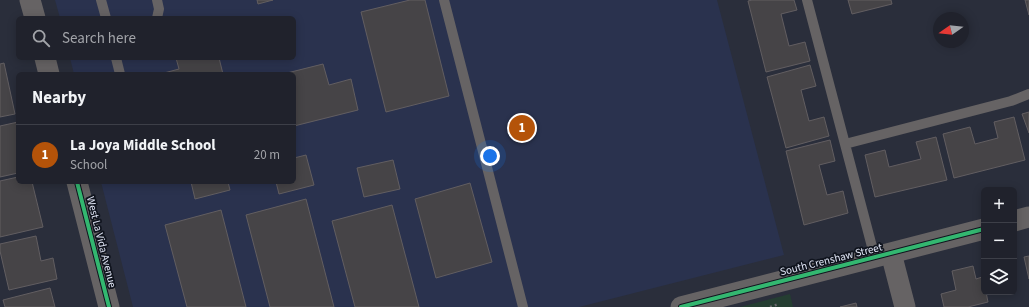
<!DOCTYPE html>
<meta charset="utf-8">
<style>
:root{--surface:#20222c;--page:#2d2f38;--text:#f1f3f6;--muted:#a2a4a9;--line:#3d3f48;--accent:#b45309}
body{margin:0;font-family:"Source Sans 3",sans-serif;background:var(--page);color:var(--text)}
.controls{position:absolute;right:12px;bottom:12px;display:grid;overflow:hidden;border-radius:6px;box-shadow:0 2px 10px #0003}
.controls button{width:36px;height:36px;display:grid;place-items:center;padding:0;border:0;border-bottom:1px solid var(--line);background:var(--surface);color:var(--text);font:20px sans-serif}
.compass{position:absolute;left:933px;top:12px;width:36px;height:36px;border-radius:50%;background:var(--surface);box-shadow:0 2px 10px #0003;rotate:256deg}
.you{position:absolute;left:490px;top:156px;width:14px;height:14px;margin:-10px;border:3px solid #fff;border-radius:50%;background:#1a73e8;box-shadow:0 0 0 6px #1a73e833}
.badge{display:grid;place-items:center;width:26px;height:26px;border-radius:50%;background:var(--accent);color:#fff;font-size:13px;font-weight:700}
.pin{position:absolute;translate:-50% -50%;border:2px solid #fff;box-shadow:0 1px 4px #0006}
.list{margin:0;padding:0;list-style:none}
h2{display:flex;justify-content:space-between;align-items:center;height:52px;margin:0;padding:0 16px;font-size:17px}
h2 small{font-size:13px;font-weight:400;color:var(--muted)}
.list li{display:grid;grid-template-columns:26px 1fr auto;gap:12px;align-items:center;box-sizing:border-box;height:60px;padding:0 16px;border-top:1px solid var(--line)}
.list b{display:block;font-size:15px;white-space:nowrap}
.list p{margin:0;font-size:13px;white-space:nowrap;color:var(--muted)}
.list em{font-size:13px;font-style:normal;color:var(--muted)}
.icon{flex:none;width:22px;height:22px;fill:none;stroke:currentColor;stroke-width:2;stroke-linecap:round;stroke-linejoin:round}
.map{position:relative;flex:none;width:1029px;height:307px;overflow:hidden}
.search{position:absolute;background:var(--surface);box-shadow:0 2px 10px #0003;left:16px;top:16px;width:280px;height:44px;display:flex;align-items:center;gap:10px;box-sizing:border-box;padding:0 14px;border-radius:6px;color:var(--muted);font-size:15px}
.panel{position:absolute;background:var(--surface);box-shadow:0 2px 10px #0003;left:16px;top:72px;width:280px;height:112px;border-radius:6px}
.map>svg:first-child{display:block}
.built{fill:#2a324e}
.green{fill:#253e32}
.building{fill:#464447;stroke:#625e61}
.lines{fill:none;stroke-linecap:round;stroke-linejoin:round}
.path{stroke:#67666b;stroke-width:2.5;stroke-dasharray:2 3;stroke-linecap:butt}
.service{stroke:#666364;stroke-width:10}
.minor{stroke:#666364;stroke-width:21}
.cycleway-casing{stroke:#10141e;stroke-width:6}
.cycleway{stroke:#33b770;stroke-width:4}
.labels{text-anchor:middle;stroke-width:3.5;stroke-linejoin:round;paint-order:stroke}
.street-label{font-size:11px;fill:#e0e5f5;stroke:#10141e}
</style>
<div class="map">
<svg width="1029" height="307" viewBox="0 0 1029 307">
<rect width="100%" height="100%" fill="#2a2e3b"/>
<!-- built -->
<path class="built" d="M55,0H717L784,255L579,307H133L101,182H294V74H74L70,58H294V18H60Z"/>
<!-- green -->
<path class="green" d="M790,294L793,307H740Z"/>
<!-- building -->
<path class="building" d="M257,0H273L258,4Z
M410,0H425L449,96L386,112L361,12Z
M752,0H794L797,10L781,14L789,46L805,42L810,61L766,72L748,1Z
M848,0H891L892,4L852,14Z
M1025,0H1029V15Z
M176,58H219L223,74H164V73L179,69Z
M4,63L15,114L0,117V64Z
M323,64L329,85L351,79L358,110L294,126V74H283Z
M810,65L816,86L801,90L809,121L824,117L829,136L786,148L767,77Z
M1029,112V133L1022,114Z
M1014,117L1025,160L954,178L943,134L970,127L975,144L998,138L994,122Z
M18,122V173L0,177V126Z
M936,137L947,180L875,197L865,155L885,150L889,167L921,159L916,142Z
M830,140L835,161L819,165L827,195L843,191L848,213L804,225L786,151Z
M306,155L314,185L279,194L276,182H294V158Z
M393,160L400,189L364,197L357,168Z
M18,177V182H32L43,227L0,237V181Z
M191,182H228L230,190L195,199Z
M470,183L492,262L436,278L415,199Z
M306,199L334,307H270L246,215Z
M392,205L419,307H355L332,221Z
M221,210L246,307H187L165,225Z
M36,236L41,261L53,258L57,279L9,290L0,251V244Z
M1029,256V279L1024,257Z
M973,266L976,279L982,277L984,285V292H986L988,302L968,307H944L941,294L956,290L952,271Z
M50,288L55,307H5L3,300Z
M856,303L857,307H840Z"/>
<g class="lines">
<!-- path -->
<path class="path" d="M770,307L779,304"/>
<!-- service -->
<path class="service" d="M101,0L106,18
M157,0L159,9L157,18
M444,0L523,307
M807,0L875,258
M116,58L120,74
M845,144L1011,101L1029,94"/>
<!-- minor -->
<path class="minor" d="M30,0L35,18
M45,58L49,74
M77,182L109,307
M1014,221L1029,217
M891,253L905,307
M681,307L984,229"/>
<defs>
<path id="cycleway" d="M77,182L109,307
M681,307L984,229"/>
</defs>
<!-- cycleway casing -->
<use href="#cycleway" class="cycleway-casing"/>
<!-- cycleway -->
<use href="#cycleway" class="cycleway"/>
</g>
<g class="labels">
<!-- street labels -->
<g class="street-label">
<text transform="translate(102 242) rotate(76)" y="4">West La Vida Avenue</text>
<text transform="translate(831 259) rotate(-14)" y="4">South Crenshaw Street</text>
</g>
</g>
</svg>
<div class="controls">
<button>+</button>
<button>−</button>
<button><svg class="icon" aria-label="layers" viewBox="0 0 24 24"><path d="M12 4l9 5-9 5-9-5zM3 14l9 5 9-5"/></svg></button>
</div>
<svg class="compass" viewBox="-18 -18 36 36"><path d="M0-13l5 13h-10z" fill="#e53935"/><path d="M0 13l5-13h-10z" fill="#a2a4a9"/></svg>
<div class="you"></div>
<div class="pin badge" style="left:522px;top:128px">1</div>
<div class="search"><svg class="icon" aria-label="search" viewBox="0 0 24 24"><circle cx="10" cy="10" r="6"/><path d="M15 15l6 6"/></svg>Search here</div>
<section class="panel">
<h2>Nearby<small></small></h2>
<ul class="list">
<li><span class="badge">1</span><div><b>La Joya Middle School</b><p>School</p></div><em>20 m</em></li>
</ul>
</section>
</div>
